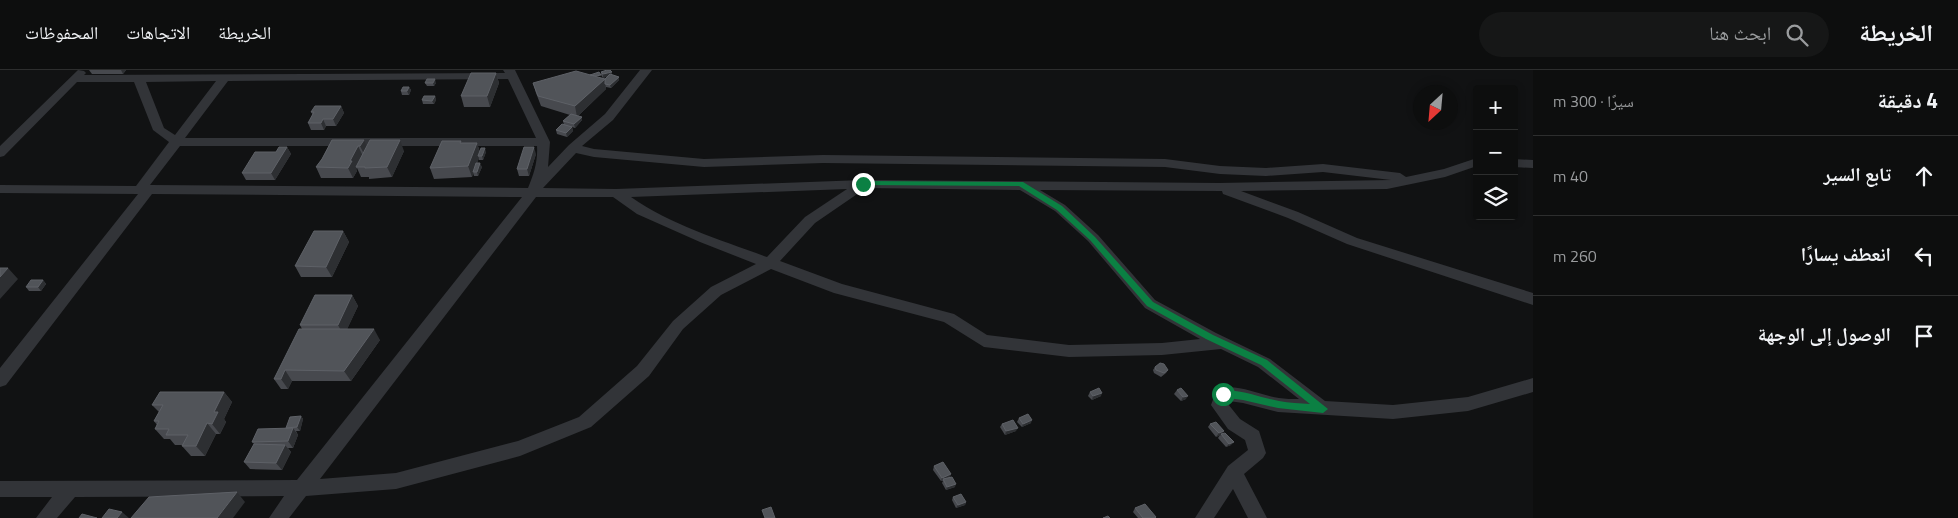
<!DOCTYPE html>
<html lang="ar">
<meta charset="utf-8">
<style>
:root{--surface:#0d0e0e;--page:#161717;--text:#f1f3f6;--muted:#9a9c9e;--line:#2d2e2e}
body{margin:0;font-family:"Titillium Web","Noto Naskh Arabic",sans-serif;background:var(--page);color:var(--text);direction:rtl}
.controls{position:absolute;right:15px;top:15px;display:grid;overflow:hidden;border-radius:5px;box-shadow:0 2px 8px #0003}
.controls button{width:45px;height:45px;display:grid;place-items:center;padding:0;border:0;border-bottom:1px solid var(--line);background:var(--surface);color:var(--text);font:25px sans-serif}
.compass{position:absolute;left:1413px;top:15px;width:45px;height:45px;border-radius:50%;background:var(--surface);box-shadow:0 2px 8px #0003;rotate:206deg}
.stop{position:absolute;width:15px;height:15px;margin:-11px;border:4px solid #0b8043;border-radius:50%;background:#fff}
.stop.end{background:#0b8043;border-color:#fff;box-shadow:0 1px 5px #0008}
.list{margin:0;padding:0;list-style:none}
h2{display:flex;justify-content:space-between;align-items:center;height:65px;margin:0;padding:0 20px;font-size:21px}
h2 small{font-size:16px;font-weight:400;color:var(--muted)}
.list li{display:grid;grid-template-columns:32px 1fr auto;gap:15px;align-items:center;box-sizing:border-box;height:80px;padding:0 20px;border-top:1px solid var(--line)}
.list b{display:block;font-size:19px;white-space:nowrap}
.list em{font-size:16px;font-style:normal;color:var(--muted)}
.icon{flex:none;width:28px;height:28px;fill:none;stroke:currentColor;stroke-width:2;stroke-linecap:round;stroke-linejoin:round}
.map{position:relative;flex:none;width:1533px;height:448px;overflow:hidden;direction:ltr}
header{display:flex;align-items:center;gap:30px;box-sizing:border-box;height:70px;padding:0 25px;background:var(--surface);border-bottom:1px solid var(--line)}
header strong{font-size:24px}
nav{display:flex;gap:28px;margin-inline-start:auto;font-size:18px}
.search{width:350px;height:45px;background:var(--page);display:flex;align-items:center;gap:12px;box-sizing:border-box;padding:0 18px;border-radius:28px;color:var(--muted);font-size:19px}
main{display:flex}
aside{flex:1;background:var(--surface)}
.map>svg:first-child{display:block}
.lines{fill:none;stroke-linecap:round;stroke-linejoin:round}
.street{fill:#323438;fill-rule:evenodd}
.wall{fill:#47494e}
.shaded-wall{fill:#2d2f32}
.building{fill:#515459;stroke:#5e6167}
.route{fill:#0b8043}
</style>
<header>
<strong>الخريطة</strong>
<div class="search"><svg class="icon" aria-label="search" viewBox="0 0 24 24"><circle cx="10" cy="10" r="6"/><path d="M15 15l6 6"/></svg>ابحث هنا</div>
<nav><a>الخريطة</a><a>الاتجاهات</a><a>المحفوظات</a></nav>
</header>
<main>
<aside>
<h2>4 دقيقة<small>سيرًا · 300 m</small></h2>
<ul class="list">
<li><svg class="icon" aria-label="ahead" viewBox="0 0 24 24"><path d="M12 20V5M6 11l6-6 6 6"/></svg><div><b>تابع السير</b></div><em>40 m</em></li>
<li><svg class="icon" aria-label="left" viewBox="0 0 24 24"><path d="M17 20v-9H6M10 6l-5 5 5 5"/></svg><div><b>انعطف يسارًا</b></div><em>260 m</em></li>
<li><svg class="icon" aria-label="arrive" viewBox="0 0 24 24"><path d="M6 21V4h12l-3 4 3 4H6"/></svg><div><b>الوصول إلى الوجهة</b></div></li>
</ul>
</aside>
<div class="map">
<svg width="1533" height="448" viewBox="0 0 1533 448">
<rect width="100%" height="100%" fill="#111213"/>
<g class="lines">
<!-- street -->
<path class="street" d="M78,0L84,1L86,3L84,5L505,3L503,0H515L550,72L548,97L569,75L605,44L640,0H652L613,50L582,76L594,79L704,89L823,85L1165,89L1220,96L1266,98L1323,94L1400,103L1406,107L1444,99L1477,88V96L1445,107L1387,119L1241,121L1298,142L1357,168L1533,223V235L1347,174L1288,148L1223,124L1222,121L1040,120L1065,135L1098,165L1155,230L1216,263L1270,289L1325,331L1393,335L1468,327L1533,308V322L1468,341L1393,349L1278,342L1243,333L1229,331L1228,334L1240,349L1259,361L1266,383L1263,388L1244,404L1267,448H1248L1233,419L1214,448H1195L1228,396L1248,380L1245,370L1228,359L1211,335L1217,319C1237,313 1259,325 1279,328C1285,329 1292,329 1299,329L1258,297L1221,279L1162,285L1069,287L984,277L944,252L834,223L771,199L721,225L683,259L649,306L591,357L520,386L396,419L306,426L289,448H269L284,426L75,427L57,448H36L52,427H0V411L297,410L522,127L152,124L6,315L0,317V298L138,124L0,123V115L136,116L169,72L153,60L134,12H77L4,86L0,87V76ZM508,9L536,68H185L228,11ZM216,11L175,65L164,58L146,12ZM180,76H537C538,91 534,104 528,118L150,115ZM576,83L594,87L704,97L823,93L1165,97L1220,104L1266,106L1323,102L1391,110L1219,113L863,110L616,119L543,118ZM866,118L1020,120L1055,141L1088,171L1145,238L1200,269L1162,273L1069,275L987,265L954,244L842,214L780,191L815,153ZM847,119L805,147L767,187C721,170 671,155 631,127ZM536,127H613L637,144L700,172L756,194L711,217L673,251L637,296L579,347L518,371L396,403L320,409Z
M1514,89L1533,90V98L1514,97Z"/>
</g>
<!-- wall -->
<path class="wall" d="M89,0H126L123,4H92Z
M601,2L619,7V10L611,18L606,17V19L578,46L582,50L575,58L572,57L573,61L567,67L557,64L556,60L564,55L563,51L570,45L541,36L536,23L533,13L602,8L605,9L608,6L603,8L601,5Z
M496,3L499,13L490,37H464L461,26Z
M425,13H436L434,16H427Z
M409,17L411,20L409,25H402L401,21Z
M435,26L436,30L434,34H423L422,30Z
M341,36L344,43L336,56H326L324,60H311L308,53L313,45L311,42Z
M332,70L367,77L404,81L392,107L369,109V107H361L357,98L356,99L357,101L353,108H321L316,97L322,89Z
M461,73H477L480,82H486L483,90H479V88L477,93L482,97L478,106H474L473,103L472,107L434,109L430,98Z
M287,77L291,84L275,110H246L242,103L276,82Z
M536,84L529,106H519L517,99Z
M343,161L349,172L332,207H301L295,196Z
M43,210L46,214L41,221H29L26,217Z
M352,225L358,236L347,259L380,270L351,311H292L288,319H281L274,309L302,259L300,255Z
M1155,297L1168,300L1166,303L1161,307L1154,303L1153,300Z
M1177,320L1186,329L1181,331L1174,324Z
M224,322L232,332L224,349L226,352L220,364H216L205,386H191L182,376L183,375H175L170,369H164L155,359L157,355L154,351L159,342L152,335Z
M1090,322L1101,326L1092,330L1088,326Z
M301,346L303,349L300,361H296L298,365L293,378H288L291,382L282,400L250,399L244,392L254,374L252,372L286,358Z
M1019,348L1031,353L1022,357L1017,352Z
M1002,354L1016,361L1005,365L1000,357Z
M1210,354L1224,361L1222,364L1231,375L1226,377L1218,368L1220,365L1216,367L1208,357Z
M934,396L950,407L955,417L946,420L942,413L943,411H941L933,400Z
M953,427L966,432L965,435L956,438L952,430Z
M1135,438L1156,447V448H1138L1133,442Z"/>
<!-- shaded-wall -->
<path class="shaded-wall" d="M121,0H126L123,4Z
M612,2V5L603,8V4Z
M496,3L499,13L490,37L487,26Z
M619,7V10L611,18L610,15Z
M435,9L436,13L434,16L433,13Z
M605,9L606,19L577,47L575,36Z
M409,17L411,20L409,25L407,21Z
M435,26L436,30L434,34L432,31Z
M341,36L344,43L336,56L333,49Z
M582,47V50L575,58L574,54Z
M323,49L326,56L324,60L321,53Z
M572,57L573,61L567,67L566,63Z
M364,70L368,80L365,86L360,76Z
M400,70L404,81L392,107L387,97Z
M477,73L480,83L478,86L479,88L472,107L468,96Z
M358,76L363,86L356,97L357,101L353,108L348,98L350,91Z
M287,77L291,84L275,110L271,103Z
M534,77L536,84L529,106L527,99Z
M485,78L486,82L483,90L482,86Z
M480,93L482,97L478,106L477,102Z
M343,161L349,172L332,207L326,197Z
M8,198L18,209L0,229V207Z
M43,210L46,214L41,221L38,217Z
M352,225L358,236L344,266L338,255Z
M374,259L380,270L351,311L344,301Z
M285,300L292,311L288,319L281,309Z
M224,322L232,332L224,349L226,352L220,364L212,354L214,342Z
M1102,323L1101,326L1092,330L1093,326Z
M1188,326L1186,329L1181,331L1183,327Z
M301,346L303,349L300,361L297,357Z
M1032,350L1031,353L1022,357L1023,354Z
M207,353L216,364L205,386L196,376Z
M293,358L298,365L293,378L288,371Z
M1018,358L1016,361L1005,365L1006,361Z
M1224,361L1222,365L1216,367L1219,363Z
M1234,372L1231,375L1226,377L1229,374Z
M285,375L291,382L282,400L276,393Z
M951,404L950,408L941,411L942,408Z
M956,414L955,417L946,420L947,417Z
M237,422L245,432L233,448H217Z
M966,432L965,435L956,438L958,435Z
M122,442L129,448H117Z"/>
<!-- building -->
<path class="building" d="M607,0H610L612,2L603,4L601,2Z
M576,1L605,9L575,36L538,26L533,13Z
M599,2L601,5L596,6L590,5Z
M471,3H496L487,26H461Z
M610,4L619,7L610,15L605,14V9Z
M427,9H435L433,13H425Z
M403,17H409L407,21H401Z
M424,26H435L432,31L422,30Z
M315,36H341L333,49H323L321,53H308L314,42H311Z
M571,44L582,47L574,54L563,51Z
M562,54L572,57L566,63L556,60Z
M332,70H364L360,76H358L350,91H352L348,98L316,97L322,89Z
M370,70H400L387,97L365,98V97H356Z
M442,71H461L460,73H477L468,96L430,98Z
M279,77H287L271,103H242L255,82H276Z
M524,77H534L527,99H517Z
M481,78H485L482,86H478Z
M476,93H480L477,102H473Z
M314,161H343L326,197L295,196Z
M0,198H8L0,207Z
M31,210H43L38,217H26Z
M315,225H352L338,255H300Z
M299,259H374L344,301L285,300L281,309H274Z
M1160,293L1164,294L1168,300L1164,303L1156,300L1155,297Z
M1099,318L1102,323L1093,326L1090,322Z
M1181,318L1188,326L1183,327L1177,320Z
M160,322H224L214,342H218L212,354L207,353L196,376H182L188,365H166L169,359H155L159,351H154L163,335H152Z
M1028,344L1032,350L1023,354L1019,348Z
M301,346L297,357L286,358L290,347Z
M1013,350L1018,358L1006,361L1002,354Z
M1216,352L1224,361L1219,363L1210,354Z
M293,358L288,371L252,372L258,359Z
M1225,363L1234,372L1229,374L1221,364Z
M254,374L285,375L276,393L244,392Z
M943,392L951,404L942,408L934,396Z
M952,407L956,414L947,417L943,409Z
M237,422L217,448H131L149,427Z
M961,424L966,432L958,435L953,427Z
M1145,434L1156,447L1155,448H1143L1135,438Z
M771,437L775,448H765L762,440Z
M109,439L122,442L117,448H102Z
M82,444L97,448H79Z
M1108,446L1110,448H1103Z"/>
<!-- route -->
<path class="route" d="M863,111L1023,112L1062,136L1095,167L1153,232L1213,265L1267,290L1328,339L1323,343L1278,338L1243,330L1220,327V322C1238,317 1260,328 1279,331C1289,333 1300,333 1310,334L1261,295L1206,269L1147,236L1090,170L1057,140L1019,116L860,115L859,114Z"/>
</svg>
<div class="controls">
<button>+</button>
<button>−</button>
<button><svg class="icon" aria-label="layers" viewBox="0 0 24 24"><path d="M12 4l9 5-9 5-9-5zM3 14l9 5 9-5"/></svg></button>
</div>
<svg class="compass" viewBox="-18 -18 36 36"><path d="M0-13l5 13h-10z" fill="#e53935"/><path d="M0 13l5-13h-10z" fill="#9a9c9e"/></svg>
<div class="stop" style="left:1223px;top:324px"></div>
<div class="stop end" style="left:863px;top:114px"></div>
</div>
</main>
